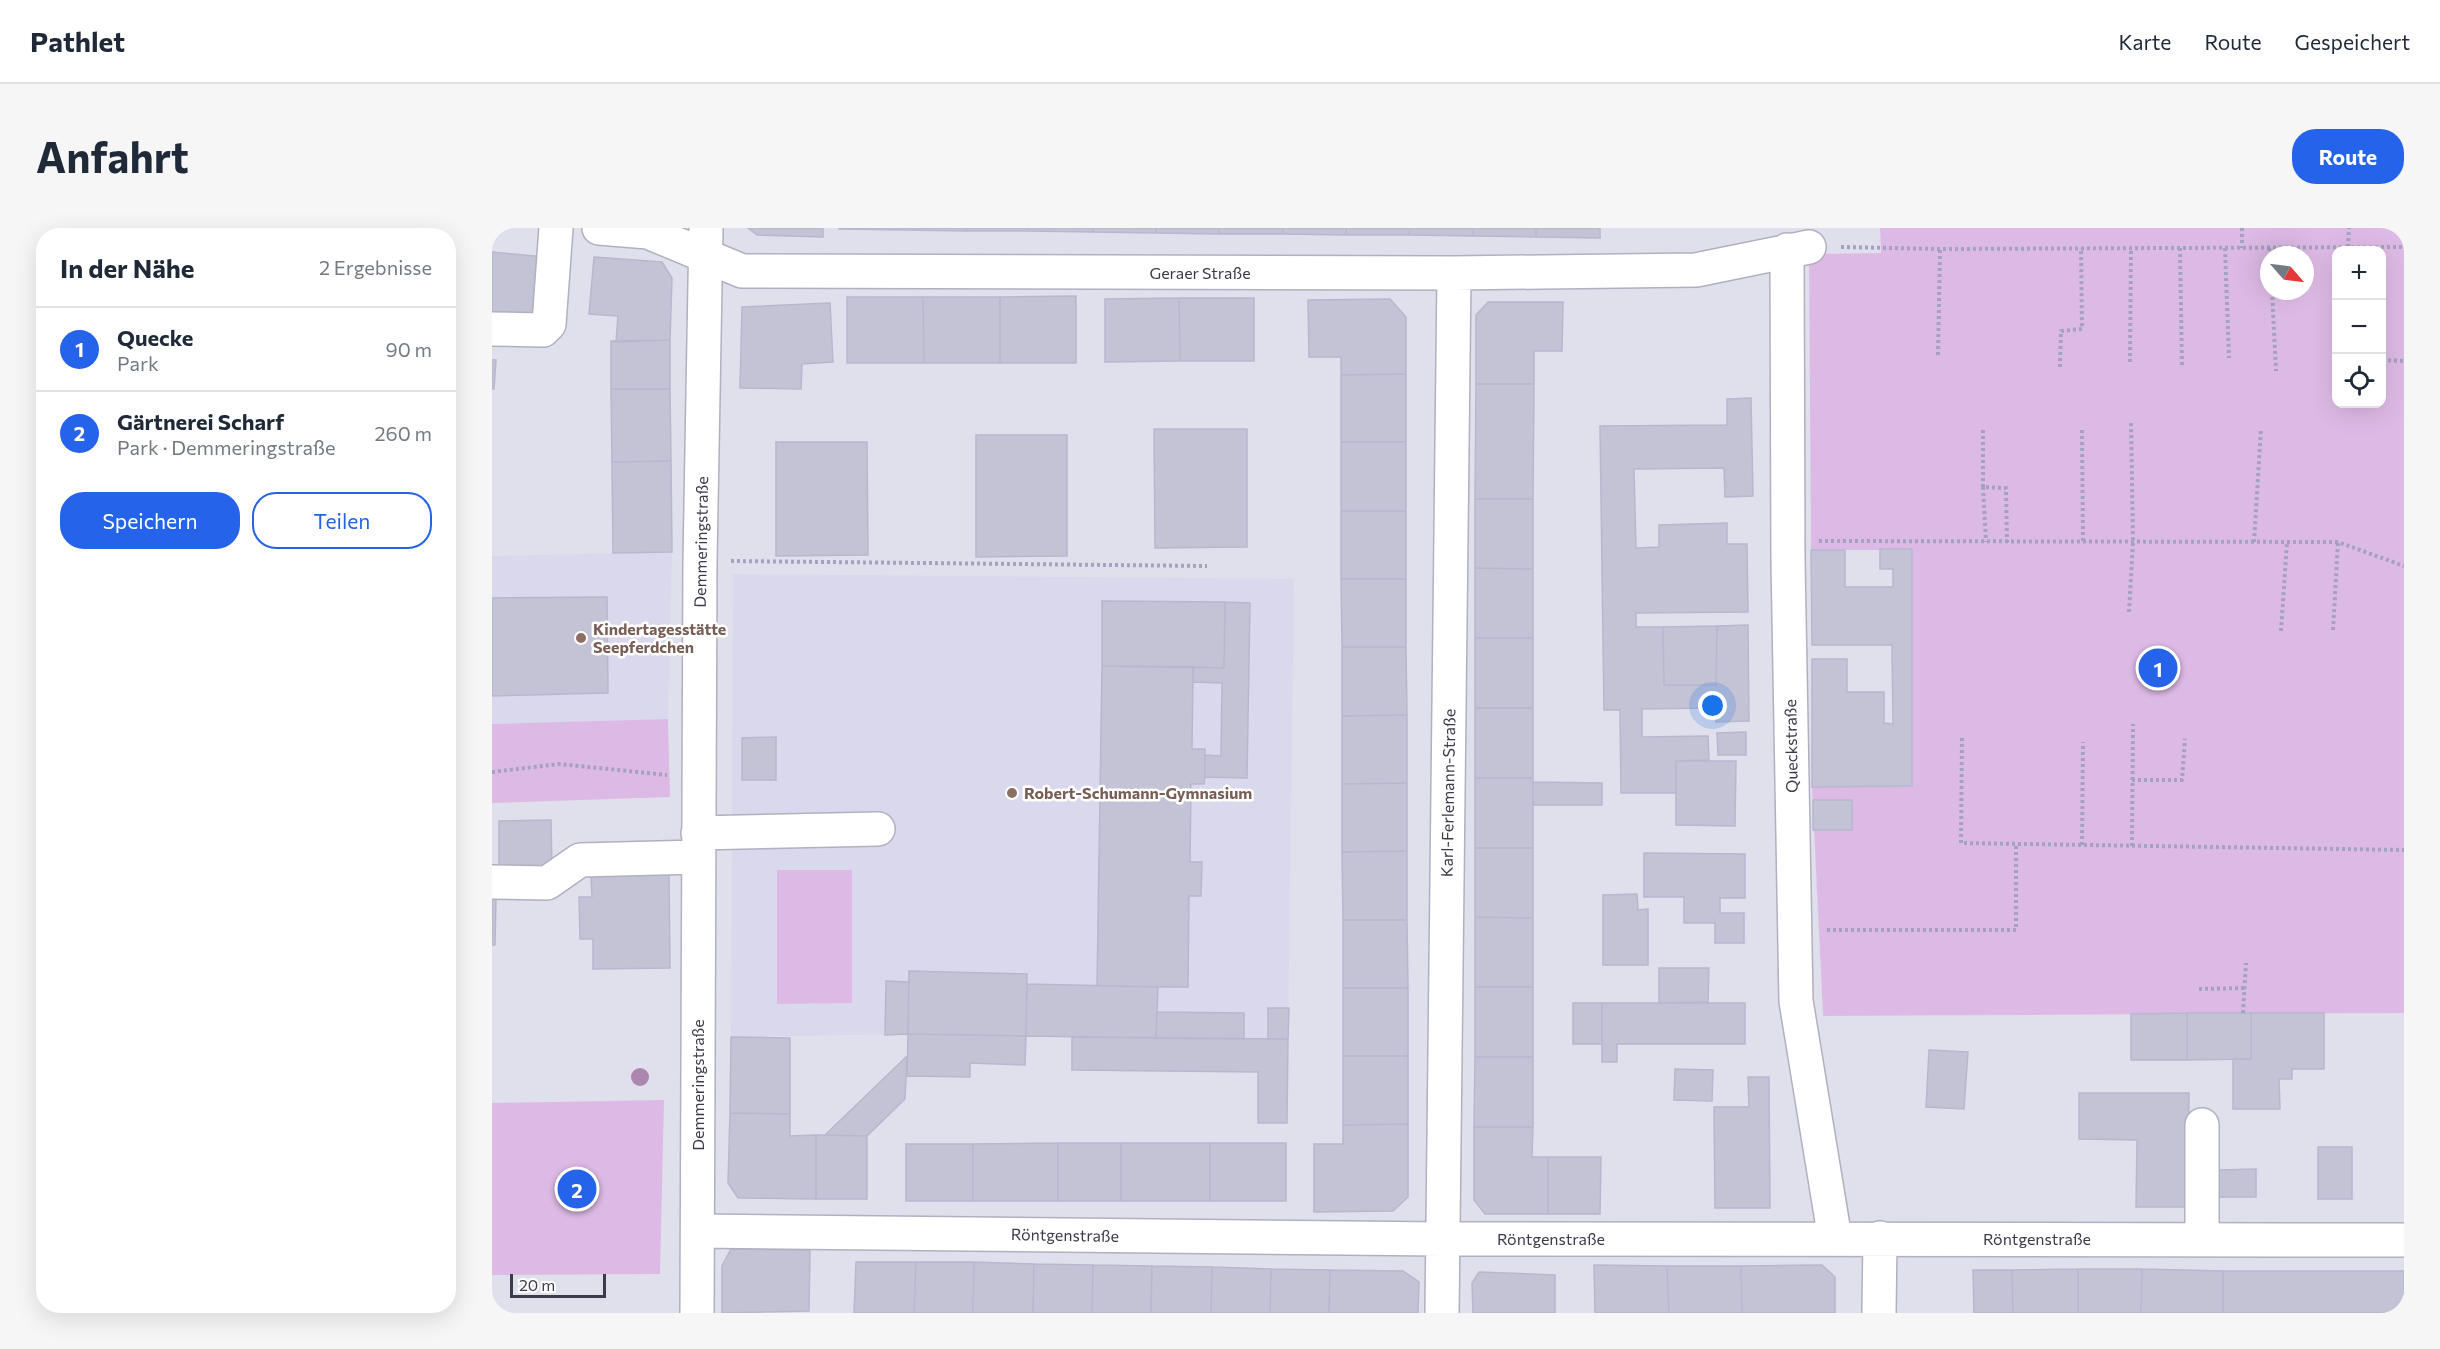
<!DOCTYPE html>
<html lang="de">
<meta charset="utf-8">
<style>
:root{--surface:#fff;--page:#f6f6f7;--text:#1f2937;--muted:#747a83;--line:#e0e1e3;--accent:#2563eb}
body{margin:0;font-family:Commissioner,sans-serif;background:var(--page);color:var(--text)}
.controls{position:absolute;right:18px;top:18px;display:grid;overflow:hidden;border-radius:12px;box-shadow:0 6px 24px #0002}
.controls button{width:54px;height:54px;display:grid;place-items:center;padding:0;border:0;border-bottom:2px solid var(--line);background:var(--surface);color:var(--text);font:30px sans-serif}
.compass{position:absolute;left:1768px;top:18px;width:54px;height:54px;border-radius:50%;background:var(--surface);box-shadow:0 6px 24px #0002;rotate:118deg}
.scale{position:absolute;left:18px;bottom:15px;width:96px;box-sizing:border-box;padding-left:6px;border:3px solid #3b3b49;border-top:0;font-size:16px;line-height:21px;white-space:nowrap;color:#3b3b49;-webkit-text-stroke:4px #fff;paint-order:stroke}
.you{position:absolute;left:1221px;top:478px;width:21px;height:21px;margin:-15px;border:4px solid #fff;border-radius:50%;background:#1a73e8;box-shadow:0 0 0 9px #1a73e833}
.badge{display:grid;place-items:center;width:39px;height:39px;border-radius:50%;background:var(--accent);color:#fff;font-size:20px;font-weight:700}
.pin{position:absolute;translate:-50% -50%;border:3px solid #fff;box-shadow:0 2px 6px #0006}
.list{margin:0;padding:0;list-style:none}
h2{display:flex;justify-content:space-between;align-items:center;height:78px;margin:0;padding:0 24px;font-size:26px}
h2 small{font-size:20px;font-weight:400;color:var(--muted)}
.list li{display:grid;grid-template-columns:39px 1fr auto;gap:18px;align-items:center;box-sizing:border-box;height:84px;padding:0 24px;border-top:2px solid var(--line)}
.list b{display:block;font-size:22px;white-space:nowrap}
.list p{margin:0;font-size:20px;white-space:nowrap;color:var(--muted)}
.list em{font-size:20px;font-style:normal;color:var(--muted)}
.actions{display:flex;gap:12px;padding:18px 24px}
.actions a{flex:1;padding:14px 0;border:2px solid var(--accent);border-radius:24px;text-align:center;font-size:21px;color:var(--accent)}
.actions .main{background:var(--accent);color:#fff}
.icon{flex:none;width:33px;height:33px;fill:none;stroke:currentColor;stroke-width:2;stroke-linecap:round;stroke-linejoin:round}
.map{position:relative;flex:none;width:1912px;height:1085px;overflow:hidden;border-radius:24px}
header{display:flex;align-items:center;gap:36px;box-sizing:border-box;height:84px;padding:0 30px;background:var(--surface);border-bottom:2px solid var(--line)}
header strong{font-size:28px}
nav{display:flex;gap:33px;margin-inline-start:auto;font-size:21px}
.intro{display:flex;align-items:center;justify-content:space-between;box-sizing:border-box;height:144px;padding:0 36px}
h1{margin:0;font-size:42px}
.button{padding:15px 27px;border-radius:24px;background:var(--accent);color:#fff;font-size:21px;font-weight:700}
main{display:flex;gap:36px;padding:0 36px}
aside{flex:1;background:var(--surface);border-radius:24px;box-shadow:0 6px 24px #0002}
.map>svg:first-child{display:block}
.residential{fill:#e0dfec}
.education{fill:#dad8ec}
.green{fill:#ddbae5;fill-rule:evenodd}
.building{fill:#c3c3d5;stroke:#b7b7d0;stroke-width:1.5}
.lines{fill:none;stroke-linecap:round;stroke-linejoin:round}
.minor-casing{stroke:#b1b0c0;stroke-width:36}
.path{stroke:#a3a2c0;stroke-width:4;stroke-dasharray:3 3;stroke-linecap:butt}
.minor{stroke:#fff;stroke-width:33}
.tree{fill:#ac86af}
.education-dot{fill:#8d6e63;stroke:#fff;stroke-width:2}
.labels{text-anchor:middle;stroke-width:5;stroke-linejoin:round;paint-order:stroke}
.street-label{font-size:16px;fill:#3b3b49;stroke:#fff}
.education-label{font-size:16px;font-weight:bold;fill:#785e54;stroke:#fff;text-anchor:start}
</style>
<header>
<strong>Pathlet</strong>
<nav><a>Karte</a><a>Route</a><a>Gespeichert</a></nav>
</header>
<div class="intro"><h1>Anfahrt</h1><a class="button">Route</a></div>
<main>
<aside>
<h2>In der Nähe<small>2 Ergebnisse</small></h2>
<ul class="list">
<li><span class="badge">1</span><div><b>Quecke</b><p>Park</p></div><em>90 m</em></li>
<li><span class="badge">2</span><div><b>Gärtnerei Scharf</b><p>Park · Demmeringstraße</p></div><em>260 m</em></li>
</ul>
<div class="actions"><a class="main">Speichern</a><a>Teilen</a></div>
</aside>
<div class="map">
<svg width="1912" height="1085" viewBox="0 0 1912 1085">
<rect width="100%" height="100%" fill="#ededf5"/>
<!-- residential -->
<path class="residential" d="M0,0H1388L1389,25L1318,26L1319,321H1420V558L1321,572L1331,788L1912,785V1085H0Z"/>
<!-- education -->
<path class="education" d="M180,324L176,491L0,496V328Z
M241,346L802,351L796,811L416,806L239,809Z"/>
<!-- green -->
<path class="green" d="M1388,0H1912V785L1331,788L1320,559L1420,558V322H1319L1317,26L1389,25ZM1844,22H1890V176H1844ZM1777,27H1813V63H1777Z
M176,491L178,569L0,575V496Z
M285,642H360V775L285,776Z
M172,872L168,1046L0,1047V875Z"/>
<!-- building -->
<path class="building" d="M256,0H331V9L265,7Z
M347,0H410V2L347,1Z
M410,0H474V3L410,2Z
M474,0H537V3H474Z
M537,0H601V4L537,3Z
M601,0H664V5L601,4Z
M664,0H727V6L664,5Z
M727,0H791V6H727Z
M791,0H854V7L791,6Z
M854,0H918L917,7H854Z
M918,0H981V8L917,7Z
M981,0H1044V9L981,8Z
M1044,0H1108V10L1044,9Z
M0,24L54,29L49,89L0,85Z
M102,29L170,34L180,50L178,112L124,114L126,88L97,86Z
M584,68V135H508V69Z
M355,69H431L432,135H355Z
M431,69H508V135H432Z
M687,70H762V133H688Z
M687,70L688,133L613,134V71Z
M898,71L914,89V146L849,147V129H817L816,72Z
M996,74H1071L1070,123H1042V156H984V87Z
M338,75L341,134L310,136L309,161L248,160L250,79Z
M178,112V161H119V113Z
M0,132H4L2,161H0Z
M914,146V214H849V147Z
M984,156H1042L1041,271H983Z
M119,161H178L179,233L120,234Z
M1259,170L1261,268L1233,269L1232,240L1142,241L1144,320L1167,319V297L1235,295V316H1255L1256,384L1144,385V399H1171L1172,457H1224L1225,398L1256,397L1257,493L1224,494V480L1150,481V509L1216,508L1217,532L1184,533V565H1129L1128,482H1112L1108,198L1235,197V171Z
M662,201H755V319L663,320Z
M484,207H575V328L484,329Z
M284,214H375L376,327L284,328Z
M849,214H914V283H849Z
M179,233L180,324L121,325L120,234Z
M983,271H1041V341L983,340Z
M849,283H914V351H849Z
M1388,321H1420V558L1320,559V431H1355V464H1392V495L1401,496L1400,417H1320L1319,322H1353V359H1401V341H1388Z
M983,340L1041,341V410H983Z
M849,351H914V419H850Z
M115,369L116,465L0,468V370Z
M610,373L733,374L732,440L610,438Z
M733,374L758,375L755,550L713,549V527L729,528L730,455L701,454V439L732,440Z
M1225,398L1224,457H1172L1171,399Z
M983,410H1041V480H983Z
M850,419H914L915,487L850,488Z
M610,438L701,439L700,521H713V549L712,556H699L698,634H710L709,668H697L696,759L605,758Z
M983,480H1041V550H983Z
M915,487V555L850,556V488Z
M1254,504V527H1226L1225,505Z
M284,509V552H250V510Z
M1184,533H1244L1243,598L1184,597Z
M983,550H1041V620H983Z
M1041,554L1110,555V577H1041Z
M915,555V623L850,624V556Z
M1321,572H1360V602H1321Z
M59,592L60,640H7V593Z
M983,620H1041V690L983,689Z
M915,623V692H851L850,624Z
M1152,625L1253,626V670H1228V685H1252V715H1223V695H1192V669H1152Z
M177,646L178,740L101,741V711H88L87,669H100L99,647Z
M1145,666L1146,682L1156,681V737H1111V667Z
M0,670H4L3,717H0Z
M983,689L1041,690V759H983Z
M851,692H915L916,760H851Z
M1167,740H1217L1216,774L1167,775Z
M417,743L535,746L534,808L416,806Z
M394,753L417,754L416,806L393,807Z
M535,756L666,759L664,810L534,808Z
M983,759H1041V829H983Z
M851,760H916V828H851Z
M1081,775H1110V816H1081Z
M1110,775H1253V816H1125V834H1110Z
M776,780H797L796,811H776Z
M665,784L752,785V811L664,810Z
M1695,785V832H1639V786Z
M1695,785H1759V831L1695,832Z
M1759,785H1832V841H1800V851H1787L1788,881H1741V831H1759Z
M416,806L534,808L533,837L478,835V849L415,848Z
M239,809L298,810V886L238,885Z
M580,809L796,811L795,895H766V844L580,842Z
M1437,822L1476,824L1472,881L1434,879Z
M415,828L413,871L375,908L333,907Z
M851,828H916V896L851,897Z
M983,829H1041V899H982Z
M1183,841L1221,842L1220,873L1182,872Z
M1256,849H1277L1278,980H1223L1222,879H1257Z
M1587,865H1697L1696,979H1644L1645,912L1587,911Z
M238,885L298,886V908L324,907V971L246,970L236,955Z
M916,896V969L901,983L822,984V916H851V897Z
M982,899H1041L1040,929H1056V986H993L982,972Z
M324,907L375,908V971H324Z
M566,915V973H481V916Z
M566,915H629V973H566Z
M629,915H718V973H629Z
M718,915H794V973H718Z
M414,916H481V973H414Z
M1826,919H1860V971H1826Z
M1056,929H1109L1108,986H1056Z
M1764,941V969H1727L1726,942Z
M239,1021L318,1022L317,1083L230,1085V1038Z
M364,1034H424L422,1085H362Z
M424,1034H482L481,1085H422Z
M482,1034L542,1036L541,1085H481Z
M542,1036L601,1037L600,1085H541Z
M601,1037L660,1038L659,1085H600Z
M1102,1037L1175,1038L1177,1085H1103Z
M1330,1037L1343,1049V1085H1250L1249,1038Z
M660,1038L720,1039L719,1085H659Z
M1175,1038H1249L1250,1085H1177Z
M720,1039L779,1041L778,1085H719Z
M779,1041L838,1042L837,1085H778Z
M1586,1041V1085H1521L1520,1042Z
M1586,1041H1650L1649,1085H1586Z
M1650,1041L1731,1043V1085H1649Z
M838,1042L911,1043L927,1054L926,1085H837Z
M1481,1042H1520L1521,1085H1482Z
M1731,1043H1912V1085H1731Z
M987,1044L1063,1047V1085H981L980,1055Z"/>
<g class="lines">
<defs>
<path id="minor" d="M107,0L156,4L250,43L962,45L1204,42L1317,19
M1295,22L1296,333L1304,773L1343,1011
M0,101L51,102L57,96L64,0
M206,605L386,601
M0,654L55,655L88,632L206,629
M206,1003L949,1011L1912,1012
M1710,1011V897
M205,1085L208,333L214,0
M950,1085L962,45
M1387,1085L1388,1010"/>
</defs>
<!-- minor casing -->
<use href="#minor" class="minor-casing"/>
<!-- path -->
<path class="path" d="M1750,0V20
M1349,19L1448,21L1912,19
M1856,19L1857,0
M1688,20L1690,140
M1733,20L1737,130
M1777,20L1778,27
M1780,63L1784,143
M1446,127L1448,21
M1890,132L1912,133
M1638,134L1639,20
M1568,139L1569,103L1590,101L1589,20
M1491,202V259L1514,260L1515,314
M1590,202L1591,314
M1491,259L1494,314
M1327,313L1846,314L1912,338
M1762,314L1769,201
M239,333L715,338
M1637,384L1641,314L1639,194
M1841,402L1846,314
M1789,403L1795,314
M1470,510L1469,615L1912,622
M0,544L67,536L175,547
M1640,552H1690L1693,511
M1590,617L1591,514
M1640,618L1641,496
M1335,702H1524V616
M1707,761L1752,760
M1751,785L1754,735"/>
<!-- minor -->
<use href="#minor" class="minor"/>
</g>
<!-- trees -->
<circle class="tree" cx="148" cy="849" r="9"/>
<!-- markers -->
<g class="education-dot">
<circle cx="89" cy="410" r="6"/>
<circle cx="520" cy="565" r="6"/>
</g>
<g class="labels">
<!-- street labels -->
<g class="street-label">
<text x="708" y="51">Geraer Straße</text>
<text transform="translate(209 314) rotate(-89)" y="6">Demmeringstraße</text>
<text transform="translate(1299 518) rotate(-91)" y="6">Queckstraße</text>
<text transform="translate(956 565) rotate(-89)" y="6">Karl-Ferlemann-Straße</text>
<text transform="translate(206 857) rotate(-90)" y="6">Demmeringstraße</text>
<text transform="translate(573 1007) rotate(1)" y="6">Röntgenstraße</text>
<text x="1059" y="1017">Röntgenstraße</text>
<text x="1545" y="1017">Röntgenstraße</text>
</g>
<!-- education labels -->
<g class="education-label">
<text x="101" y="407">Kindertagesstätte<tspan x="101" dy="18">Seepferdchen</tspan></text>
<text x="532" y="571">Robert-Schumann-Gymnasium</text>
</g>
</g>
</svg>
<div class="controls">
<button>+</button>
<button>−</button>
<button><svg class="icon" aria-label="locate" viewBox="0 0 24 24"><circle cx="12" cy="12" r="6"/><path d="M12 2v4M12 18v4M2 12h4M18 12h4"/></svg></button>
</div>
<svg class="compass" viewBox="-18 -18 36 36"><path d="M0-13l5 13h-10z" fill="#e53935"/><path d="M0 13l5-13h-10z" fill="#747a83"/></svg>
<div class="scale">20 m</div>
<div class="you"></div>
<div class="pin badge" style="left:1666px;top:440px">1</div>
<div class="pin badge" style="left:85px;top:961px">2</div>
</div>
</main>
